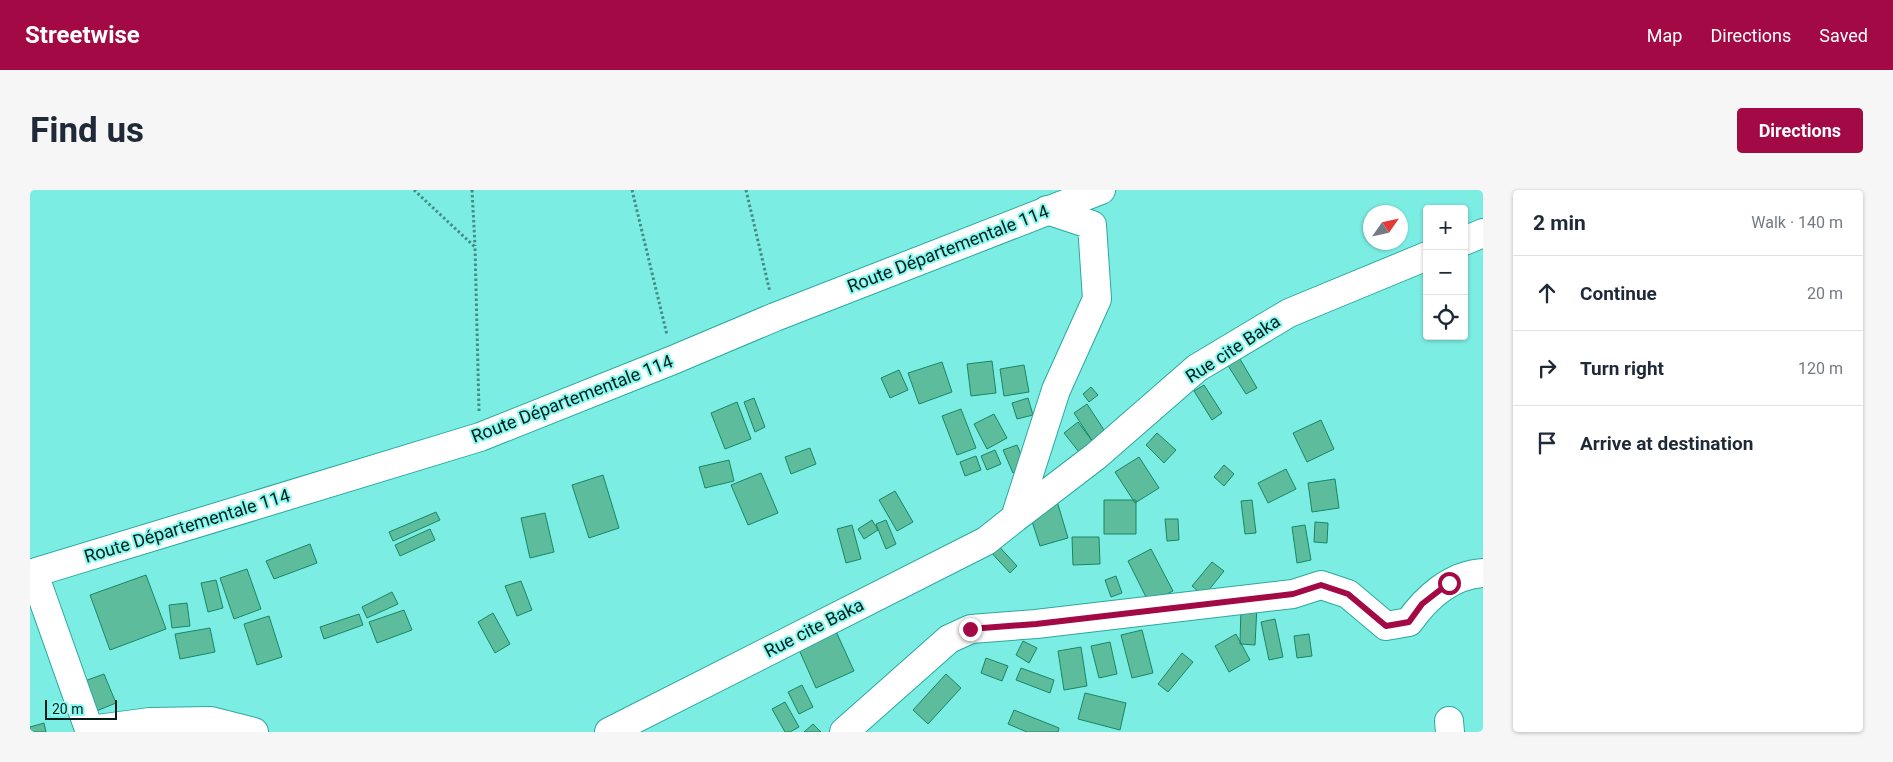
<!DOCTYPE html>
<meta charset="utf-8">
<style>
:root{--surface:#fff;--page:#f6f6f7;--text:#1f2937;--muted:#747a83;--line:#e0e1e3;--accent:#a30944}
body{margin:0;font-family:Roboto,sans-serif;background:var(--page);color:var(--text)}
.controls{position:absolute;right:15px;top:15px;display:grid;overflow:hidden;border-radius:5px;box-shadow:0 1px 4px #0004}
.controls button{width:45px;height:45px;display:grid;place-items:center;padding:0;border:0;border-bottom:1px solid var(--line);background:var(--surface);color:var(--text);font:25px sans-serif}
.compass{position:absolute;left:1333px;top:15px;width:45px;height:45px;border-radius:50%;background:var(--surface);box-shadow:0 1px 4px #0004;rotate:56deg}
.scale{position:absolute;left:15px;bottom:12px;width:72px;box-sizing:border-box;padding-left:5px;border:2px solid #051e1c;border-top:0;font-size:14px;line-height:18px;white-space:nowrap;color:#051e1c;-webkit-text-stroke:4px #89faf0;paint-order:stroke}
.stop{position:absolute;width:15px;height:15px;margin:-11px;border:4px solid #a30944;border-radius:50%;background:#fff}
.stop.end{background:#a30944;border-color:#fff;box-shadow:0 1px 5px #0008}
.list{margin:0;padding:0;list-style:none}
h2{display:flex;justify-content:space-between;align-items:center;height:65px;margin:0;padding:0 20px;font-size:21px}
h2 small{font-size:16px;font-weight:400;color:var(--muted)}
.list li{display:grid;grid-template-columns:32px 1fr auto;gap:15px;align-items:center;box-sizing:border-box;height:75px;padding:0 20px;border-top:1px solid var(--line)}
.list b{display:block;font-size:19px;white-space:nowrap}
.list em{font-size:16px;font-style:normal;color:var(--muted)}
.icon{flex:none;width:28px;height:28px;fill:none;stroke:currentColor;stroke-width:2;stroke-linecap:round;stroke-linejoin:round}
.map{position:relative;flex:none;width:1453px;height:542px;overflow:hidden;border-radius:5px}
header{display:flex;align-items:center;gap:30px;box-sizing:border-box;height:70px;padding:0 25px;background:var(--accent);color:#fff}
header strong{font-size:24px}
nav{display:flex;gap:28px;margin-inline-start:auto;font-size:18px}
.intro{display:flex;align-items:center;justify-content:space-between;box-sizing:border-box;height:120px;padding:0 30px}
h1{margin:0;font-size:35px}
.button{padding:12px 22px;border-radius:5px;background:var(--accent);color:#fff;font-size:18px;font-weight:700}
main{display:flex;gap:30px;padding:0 30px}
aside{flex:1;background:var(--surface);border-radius:5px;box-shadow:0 1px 4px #0004}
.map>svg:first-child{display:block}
.building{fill:#5cbc9b;stroke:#198667}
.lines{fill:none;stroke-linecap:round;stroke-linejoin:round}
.minor-casing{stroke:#2ca8a0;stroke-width:30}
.major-casing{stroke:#2ca8a0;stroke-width:30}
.path{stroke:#448c86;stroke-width:3;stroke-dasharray:2.5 2.5;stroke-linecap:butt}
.minor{stroke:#fff;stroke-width:28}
.major{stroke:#fff;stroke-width:28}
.route{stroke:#a30944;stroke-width:6}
.labels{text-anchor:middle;stroke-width:4;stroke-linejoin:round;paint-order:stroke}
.street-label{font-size:18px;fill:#051e1c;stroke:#89faf0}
</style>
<header>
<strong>Streetwise</strong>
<nav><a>Map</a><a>Directions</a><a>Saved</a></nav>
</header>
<div class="intro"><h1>Find us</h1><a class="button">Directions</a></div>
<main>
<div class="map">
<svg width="1453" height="542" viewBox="0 0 1453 542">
<rect width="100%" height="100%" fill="#7cede3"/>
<!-- building -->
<path class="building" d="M1207,164L1227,198L1216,204L1195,171Z
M962,171L966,203L941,206L937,174Z
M912,172L922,202L889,214L878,183Z
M994,175L999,202L974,206L970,179Z
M869,180L878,200L860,208L851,188Z
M1174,195L1192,223L1182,230L1164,201Z
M1061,197L1068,205L1059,212L1053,204Z
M724,208L735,237L725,242L714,212Z
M998,208L1003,225L987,229L982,213Z
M707,212L721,249L695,259L681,223Z
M1057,214L1076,243L1063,252L1044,223Z
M931,219L946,258L927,265L912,226Z
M964,224L977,248L957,259L944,234Z
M1291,230L1304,259L1277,272L1263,243Z
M1048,232L1063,252L1049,262L1034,243Z
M1127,243L1146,260L1134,273L1116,255Z
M987,255L996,277L983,283L973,260Z
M780,258L786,274L761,284L755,267Z
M965,260L971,274L957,280L951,266Z
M946,266L951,280L935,286L930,272Z
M1109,267L1129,298L1105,313L1085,282Z
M699,270L704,291L675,298L669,277Z
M1194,275L1204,284L1194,296L1184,287Z
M1256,279L1266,299L1238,313L1228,293Z
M731,283L748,323L718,335L701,295Z
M573,285L589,338L559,348L542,295Z
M1305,289L1309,318L1282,322L1278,293Z
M865,301L883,332L867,341L849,310Z
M1074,310H1106V344H1074Z
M1222,310L1226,343L1215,344L1211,311Z
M1027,311L1038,348L1010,356L998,319Z
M406,322L410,330L363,351L359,342Z
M515,323L524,362L500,368L491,328Z
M1135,329H1148L1149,350L1137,351Z
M842,330L848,340L834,349L828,339Z
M856,330L866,354L856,359L846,334Z
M1285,332L1298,333L1297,353L1284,352Z
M822,335L831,369L816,373L807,339Z
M1275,335L1281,370L1267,373L1262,337Z
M400,339L405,350L370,366L365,355Z
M1042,347H1069L1070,374L1043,375Z
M965,352L987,376L980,383L958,359Z
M280,354L287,373L244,389L236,371Z
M1121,359L1143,401L1119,413L1098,371Z
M1182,372L1194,381L1174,406L1162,396Z
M217,379L231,419L204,429L190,388Z
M116,385L136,439L80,460L60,405Z
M1086,386L1092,403L1081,407L1075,390Z
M186,390L193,418L178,422L171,393Z
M491,391L502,420L487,426L475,396Z
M362,402L368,414L337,428L332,417Z
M157,413L160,436L142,438L139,415Z
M1211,415L1227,416L1225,455L1210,454Z
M374,420L382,440L347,453L339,432Z
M463,423L480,454L465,463L448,432Z
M329,424L333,435L294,449L290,437Z
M239,426L252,467L227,475L214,434Z
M1245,429L1253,467L1239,470L1231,432Z
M804,437L824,481L786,498L766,453Z
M180,438L185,462L150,469L145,444Z
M1112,440L1123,483L1102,488L1091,445Z
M1206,444L1220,470L1199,482L1185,456Z
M1279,444L1282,466L1267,468L1264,446Z
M993,451L1007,458L999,473L986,465Z
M1080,452L1087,484L1069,488L1061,456Z
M1051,457L1057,496L1034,500L1028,461Z
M1152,463L1163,472L1138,502L1128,494Z
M956,468L978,476L972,491L951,483Z
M991,478L1024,490L1020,503L986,490Z
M74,484L86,513L64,522L52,492Z
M916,484L931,498L898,534L883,520Z
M772,495L783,517L769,524L758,502Z
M1055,503L1096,513L1090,540L1048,529Z
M755,512L769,537L760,542H755L742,519Z
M984,520L1029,538L1028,542H997L978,534Z
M14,533L16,542H0V537Z
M783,534L791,542H774Z"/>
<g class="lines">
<defs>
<path id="minor" d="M1434,51L1453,43
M985,328L1066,266L1167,178L1259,123L1397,66
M4,384L60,542
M1419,531L1420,542
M60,540L120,532L181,531L224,542
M579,542L956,351L985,328L1026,200L1067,109L1062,35L1017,20
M814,542L919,449L941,439L1006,434L1263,404L1291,395L1318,404L1356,436L1379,432C1396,408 1421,385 1453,383"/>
<path id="major" d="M0,384L450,247L643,170L745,127L1071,0"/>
</defs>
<!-- minor casing -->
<use href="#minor" class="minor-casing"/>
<!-- major casing -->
<use href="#major" class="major-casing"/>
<!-- path -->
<path class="path" d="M384,0L445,57L449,221
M442,0L445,56
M602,0L637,145
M716,0L740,102"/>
<!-- minor -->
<use href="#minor" class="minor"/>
<!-- major -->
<use href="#major" class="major"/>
</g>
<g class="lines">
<!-- route -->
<path class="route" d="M940,439L1006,434L1263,404L1291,395L1318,404L1356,436L1379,432L1392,414L1419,393"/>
</g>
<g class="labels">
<!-- street labels -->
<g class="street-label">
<text transform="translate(918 59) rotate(-21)" y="6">Route Départementale 114</text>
<text transform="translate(1203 159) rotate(-33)" y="6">Rue cite Baka</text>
<text transform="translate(542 209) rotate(-21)" y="6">Route Départementale 114</text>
<text transform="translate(157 336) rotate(-17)" y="6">Route Départementale 114</text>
<text transform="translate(784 438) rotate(-27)" y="6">Rue cite Baka</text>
</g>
</g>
</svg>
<div class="controls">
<button>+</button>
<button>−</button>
<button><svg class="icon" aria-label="locate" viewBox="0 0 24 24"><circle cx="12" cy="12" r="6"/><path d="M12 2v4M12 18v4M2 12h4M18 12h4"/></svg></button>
</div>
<svg class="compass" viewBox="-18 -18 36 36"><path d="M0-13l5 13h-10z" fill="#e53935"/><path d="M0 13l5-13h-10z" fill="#747a83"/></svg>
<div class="scale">20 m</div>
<div class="stop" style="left:1419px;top:393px"></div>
<div class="stop end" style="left:940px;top:439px"></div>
</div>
<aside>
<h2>2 min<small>Walk · 140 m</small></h2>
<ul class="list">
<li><svg class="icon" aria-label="ahead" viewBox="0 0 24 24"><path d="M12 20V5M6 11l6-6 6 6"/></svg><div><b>Continue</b></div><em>20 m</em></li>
<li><svg class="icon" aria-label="right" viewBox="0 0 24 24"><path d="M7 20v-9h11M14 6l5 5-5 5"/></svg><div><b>Turn right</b></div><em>120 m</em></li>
<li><svg class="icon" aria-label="arrive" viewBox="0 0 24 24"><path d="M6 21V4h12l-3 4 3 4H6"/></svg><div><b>Arrive at destination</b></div></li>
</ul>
</aside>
</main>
